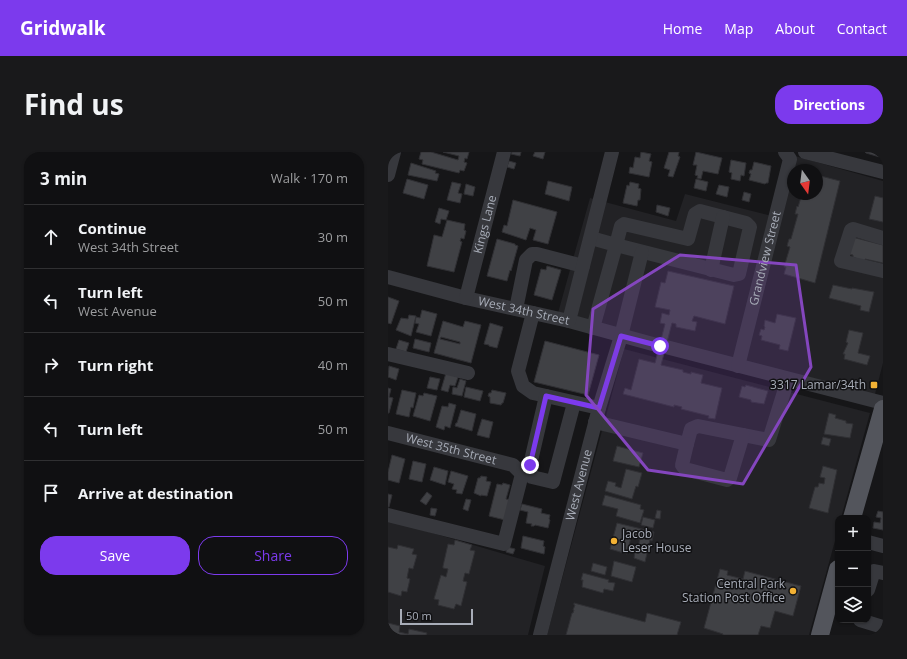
<!DOCTYPE html>
<meta charset="utf-8">
<style>
:root{--surface:#101012;--page:#19191b;--text:#f1f3f6;--muted:#9c9d9f;--line:#303032;--accent:#7c3aed}
body{margin:0;font-family:"Open Sans",sans-serif;background:var(--page);color:var(--text)}
.controls{position:absolute;right:12px;bottom:12px;display:grid;overflow:hidden;border-radius:8px;box-shadow:0 1px 3px #0004}
.controls button{width:36px;height:36px;display:grid;place-items:center;padding:0;border:0;border-bottom:1px solid var(--line);background:var(--surface);color:var(--text);font:20px sans-serif}
.compass{position:absolute;left:399px;top:12px;width:36px;height:36px;border-radius:50%;background:var(--surface);box-shadow:0 1px 3px #0004;rotate:166deg}
.scale{position:absolute;left:12px;bottom:10px;width:73px;box-sizing:border-box;padding-left:4px;border:2px solid #a8adb8;border-top:0;font-size:11px;line-height:14px;white-space:nowrap;color:#a8adb8;-webkit-text-stroke:3px #111113;paint-order:stroke}
.stop{position:absolute;width:12px;height:12px;margin:-9px;border:3px solid #7c3aed;border-radius:50%;background:#fff}
.stop.end{background:#7c3aed;border-color:#fff;box-shadow:0 1px 4px #0008}
.list{margin:0;padding:0;list-style:none}
h2{display:flex;justify-content:space-between;align-items:center;height:52px;margin:0;padding:0 16px;font-size:17px}
h2 small{font-size:13px;font-weight:400;color:var(--muted)}
.list li{display:grid;grid-template-columns:26px 1fr auto;gap:12px;align-items:center;box-sizing:border-box;height:64px;padding:0 16px;border-top:1px solid var(--line)}
.list b{display:block;font-size:15px;white-space:nowrap}
.list p{margin:0;font-size:13px;white-space:nowrap;color:var(--muted)}
.list em{font-size:13px;font-style:normal;color:var(--muted)}
.actions{display:flex;gap:8px;padding:12px 16px}
.actions a{flex:1;padding:9px 0;border:1px solid var(--accent);border-radius:16px;text-align:center;font-size:14px;color:var(--accent)}
.actions .main{background:var(--accent);color:#fff}
.icon{flex:none;width:22px;height:22px;fill:none;stroke:currentColor;stroke-width:2;stroke-linecap:round;stroke-linejoin:round}
.map{position:relative;flex:none;width:495px;height:483px;overflow:hidden;border-radius:16px}
header{display:flex;align-items:center;gap:24px;box-sizing:border-box;height:56px;padding:0 20px;background:var(--accent);color:#fff}
header strong{font-size:19px}
nav{display:flex;gap:22px;margin-inline-start:auto;font-size:14px}
.intro{display:flex;align-items:center;justify-content:space-between;box-sizing:border-box;height:96px;padding:0 24px}
h1{margin:0;font-size:28px}
.button{padding:10px 18px;border-radius:16px;background:var(--accent);color:#fff;font-size:14px;font-weight:700}
main{display:flex;gap:24px;padding:0 24px}
aside{flex:1;background:var(--surface);border-radius:16px;box-shadow:0 1px 3px #0004}
.map>svg:first-child{display:block}
.built{fill:#222225;fill-rule:evenodd}
.building{fill:#404145;stroke:#303034;fill-rule:evenodd}
.lines{fill:none;stroke-linecap:round;stroke-linejoin:round}
.minor{stroke:#37383d;stroke-width:14}
.major{stroke:#53555c;stroke-width:18}
.route{stroke:#7c3aed;stroke-width:5}
.marked{fill:#8446be;fill-opacity:0.2;stroke:#8446be;stroke-width:3;stroke-linejoin:round}
.poi-dot{fill:#f2b134;stroke:#111113;stroke-width:1.5}
.labels{text-anchor:middle;stroke-width:3;stroke-linejoin:round;paint-order:stroke}
.street-label{font-size:12px;fill:#a8adb8;stroke:#111113}
.poi-label{font-size:12px;fill:#a8adb8;stroke:#111113;text-anchor:end}
</style>
<header>
<strong>Gridwalk</strong>
<nav><a>Home</a><a>Map</a><a>About</a><a>Contact</a></nav>
</header>
<div class="intro"><h1>Find us</h1><a class="button">Directions</a></div>
<main>
<aside>
<h2>3 min<small>Walk · 170 m</small></h2>
<ul class="list">
<li><svg class="icon" aria-label="ahead" viewBox="0 0 24 24"><path d="M12 20V5M6 11l6-6 6 6"/></svg><div><b>Continue</b><p>West 34th Street</p></div><em>30 m</em></li>
<li><svg class="icon" aria-label="left" viewBox="0 0 24 24"><path d="M17 20v-9H6M10 6l-5 5 5 5"/></svg><div><b>Turn left</b><p>West Avenue</p></div><em>50 m</em></li>
<li><svg class="icon" aria-label="right" viewBox="0 0 24 24"><path d="M7 20v-9h11M14 6l5 5-5 5"/></svg><div><b>Turn right</b></div><em>40 m</em></li>
<li><svg class="icon" aria-label="left" viewBox="0 0 24 24"><path d="M17 20v-9H6M10 6l-5 5 5 5"/></svg><div><b>Turn left</b></div><em>50 m</em></li>
<li><svg class="icon" aria-label="arrive" viewBox="0 0 24 24"><path d="M6 21V4h12l-3 4 3 4H6"/></svg><div><b>Arrive at destination</b></div></li>
</ul>
<div class="actions"><a class="main">Save</a><a>Share</a></div>
</aside>
<div class="map">
<svg width="495" height="483" viewBox="0 0 495 483">
<rect width="100%" height="100%" fill="#161618"/>
<!-- built -->
<path class="built" d="M400,2L495,29V211L486,246L170,161L202,46L288,69L297,42L384,64ZM405,18H429V42H405Z
M236,197L482,261L453,366H450V378L421,483H159Z
M0,368L157,414L140,483H0Z"/>
<!-- building -->
<path class="building" d="M33,0H43L70,8L71,4L55,0H81L79,7L77,6L76,10L79,11L76,19L72,18L71,21L34,12L35,8L31,7Z
M124,0H133L132,4L123,2Z
M147,0H157L155,7L145,4Z
M253,0L263,2L261,9L264,10L261,25L241,21L242,15L245,16L247,5L252,6Z
M281,0H291L290,4L292,5L285,25L280,24L282,18L276,16Z
M308,0L334,6L330,22L315,19L313,27L309,26L310,24L307,23L309,13H305Z
M477,0H495V6L478,1Z
M343,8L358,11L356,24L353,23L352,29L343,27L344,21L341,20Z
M121,9L128,11L126,17L119,15Z
M366,10L383,14L380,31H378L377,32L361,28L363,22L361,21L362,18H364Z
M23,11L48,19L47,21L51,22L49,29L20,23Z
M429,23L452,29L427,131L396,122L398,115H396L402,95L399,94L401,87H403L410,62H407L409,54L410,55L414,42H429Z
M19,27L40,33L36,47L15,41Z
M308,27L320,30L318,39L306,36Z
M160,29L184,35L181,49L157,42Z
M64,30L73,32L70,41L74,42L72,51L59,48Z
M242,30L251,32L250,36L253,37L252,48H250L249,54L235,51L239,33L241,34Z
M78,32L87,35L85,44L76,42Z
M331,33L341,35L339,45L328,42Z
M356,40L363,42L361,50L354,48Z
M487,44L495,46V70L481,67Z
M125,48L169,60L160,92L145,88L148,78L142,76L138,88L114,80L116,73L119,74Z
M269,53L282,56L280,64L268,60Z
M51,56L61,59L58,68L53,67L52,72L47,70Z
M59,68L77,72L76,78L78,79L76,87L73,86L72,89L74,90L66,120L39,114L46,83L54,85Z
M464,85L495,93V111L477,107V110L465,105V103L460,102Z
M109,87L127,92V93L130,94L123,119L122,118L119,129L99,124Z
M159,114L173,118L164,148L146,143L153,117L158,118Z
M280,119L346,134L337,172L306,164L304,169L309,170L307,179L288,175V172L284,171L273,213L295,218V220L303,222V220L315,223L313,231L334,236L327,267L320,266L321,264L293,257L294,255L286,253V255L235,242L237,236L243,238L251,207L267,211L277,172L272,171L274,161L281,163L282,158L267,155L273,130L277,131Z
M445,133L464,137V136L486,140L481,160L472,158L473,154L441,146Z
M0,145L11,149L3,172L0,171Z
M34,158L49,162L43,184L28,180L31,172L27,171L28,165L32,166Z
M389,162L408,166L400,199L391,197L392,193L373,188L374,184L371,183L373,177L376,178L377,175L376,174L377,168L387,171Z
M21,163L28,164L23,184L8,178L13,166L20,167Z
M55,169L75,175L77,169L93,173L83,211L46,201ZM53,185L72,190V192L52,187Z
M102,171L115,175L109,196L101,194V193L96,192Z
M461,178L475,181L470,201L482,204L479,213L456,207L457,202H455L460,191L458,190Z
M27,187L43,191L41,200L25,196Z
M11,188L21,191L18,200L8,197Z
M157,189L211,203L200,243L146,230Z
M1,214L11,217L8,228L0,225Z
M58,221L70,225L67,234L62,233L60,240L53,238Z
M42,225L52,227L49,238L39,236Z
M72,227L78,229L74,244L64,242L65,235L69,236Z
M358,233L380,239L376,252L363,250V248L351,245L354,234L357,235Z
M78,235L95,239L92,249L76,245Z
M0,236L3,237L1,245L5,246L1,261H0Z
M14,238L28,241L25,256L23,255L21,265L8,262Z
M104,238L118,241L115,251H114L113,253L102,251V245L100,244L101,241H103Z
M36,241L49,244L42,269L25,264L31,243L35,244Z
M61,251L68,253L62,276L57,274L56,278L48,275L54,254L60,255Z
M73,258L88,262L84,279L67,274L68,271H69Z
M441,261L448,263L447,266L458,269V271L465,272L462,286L436,282Z
M94,267L105,270L101,286L89,283Z
M435,285L443,287L441,294L433,292Z
M229,294L255,301L251,315L225,309Z
M4,303L17,307L11,331L0,328V320Z
M25,309L38,312L34,330L21,327Z
M435,314L449,318L440,361L421,356L427,335H430L431,331L436,332L437,326L432,325Z
M46,315L60,319L57,333L42,328Z
M238,317L254,321L250,335L248,334L244,347L217,339L220,329L228,331L227,334L233,336Z
M63,319L80,324L74,342L68,341L69,338L64,337L66,332L60,330Z
M93,324L99,325L98,329L103,330L99,344L93,343V344L86,341L90,326H92Z
M115,331L122,333L118,347L122,348L117,368L101,364L109,332L114,333Z
M39,340L44,344L38,353L32,349Z
M0,342L4,343L1,355H0Z
M217,343L253,353L252,357L256,358L252,371L228,364L230,357L214,353Z
M78,347L83,348L80,359L75,357Z
M134,352L154,357L153,361L162,363L161,367L162,368L160,376L147,373L146,374H143L144,372L138,371L140,360L132,358Z
M43,356L49,357L47,364L42,363Z
M269,358L273,359L272,367L267,366Z
M490,359L495,360V378L485,376L486,370L492,371L493,366L488,365Z
M255,365L267,368L265,376L253,373Z
M229,371L266,380L264,389L262,388L257,410L246,406L247,399H249L252,387L243,385L239,402L222,397Z
M135,384L156,389L155,394L157,395L156,402L133,396Z
M67,388L84,393L82,398L87,399L81,422L77,421L75,429L79,430L73,454L68,452L66,457L50,453L51,448L46,447L53,423L58,425L60,417L55,416V414L60,392L66,393Z
M10,393L26,397L24,402L29,403L25,417L21,416L19,426L22,427L19,440L14,439L13,444L0,440V395L9,397Z
M119,395L127,397L125,402L118,400Z
M226,409L248,415L244,430L223,424Z
M205,411L219,415L217,423L203,419Z
M332,417L340,419L339,423L355,427L357,419L413,434L405,464L387,459L382,476L373,474L370,483H335V482L316,476Z
M195,421L221,428L220,430L227,431L225,439L216,437L215,441L194,435L195,428H193Z
M186,451L257,470L259,461L293,470L289,483H178L184,461H185L186,458H185L187,453H186Z
M0,471L12,474L11,480L20,482L21,477L39,481L38,483H0Z"/>
<g class="lines">
<!-- minor -->
<g class="minor">
<path d="M417,0L495,20"/>
<path d="M0,23L6,0"/>
<path d="M203,86L228,93L233,74L236,72L300,87L307,62L312,59L358,71L362,75L351,122L346,123L228,93L205,176"/>
<path d="M495,86L465,77L463,78L453,109L495,119"/>
<path d="M323,118L335,65"/>
<path id="s1" d="M0,125L78,146L181,169L272,194"/>
<path id="s2" d="M78,146L116,0"/>
<path d="M128,157L138,108L144,102H149L195,114"/>
<path d="M145,161L130,219L135,234L145,241L211,256"/>
<path d="M181,169L224,0"/>
<path d="M278,195L495,251"/>
<path d="M0,202L80,221"/>
<path id="s3" d="M350,214L402,7L397,0"/>
<path d="M158,244L142,313L144,325L165,330L186,251"/>
<path d="M207,270L299,292L303,277L310,274L381,288L400,227"/>
<path id="s4" d="M0,281L125,313L134,322L116,392L0,363"/>
<path d="M299,292L294,313L297,317L339,328L342,326L355,283"/>
<path d="M480,390L495,394"/>
<path d="M480,438L486,419L495,421"/>
<path d="M472,468L495,475"/>
<path id="s5" d="M152,483L211,256L233,184L254,100"/>
</g>
<!-- major -->
<path class="major" d="M464,366L495,257
M432,483L450,417"/>
</g>
<g class="lines">
<!-- route -->
<path class="route" d="M142,313L158,244L211,256L233,184L272,194"/>
</g>
<!-- marked area -->
<path class="marked" d="M292,103L408,113L423,215L355,332L260,318L198,243L205,157Z"/>
<!-- markers -->
<g class="poi-dot">
<rect x="482" y="229" width="8" height="8" rx="2"/>
<circle cx="226" cy="389" r="4"/>
<circle cx="405" cy="439" r="4"/>
</g>
<g class="labels">
<!-- street labels -->
<g class="street-label">
<text dy="4" stroke="none"><textPath href="#s2" startOffset="76">Kings Lane</textPath></text>
<text dy="4" stroke="none"><textPath href="#s3" startOffset="111">Grandview Street</textPath></text>
<text dy="4" stroke="none"><textPath href="#s1" startOffset="140">West 34th Street</textPath></text>
<text dy="4" stroke="none"><textPath href="#s4" startOffset="65">West 35th Street</textPath></text>
<text dy="4" stroke="none"><textPath href="#s5" startOffset="155">West Avenue</textPath></text>
</g>
<!-- poi labels -->
<g class="poi-label">
<text x="478" y="237">3317 Lamar/34th</text>
<text x="234" y="386" text-anchor="start">Jacob<tspan x="234" dy="14">Leser House</tspan></text>
<text x="397" y="436">Central Park<tspan x="397" dy="14">Station Post Office</tspan></text>
</g>
</g>
</svg>
<div class="controls">
<button>+</button>
<button>−</button>
<button><svg class="icon" aria-label="layers" viewBox="0 0 24 24"><path d="M12 4l9 5-9 5-9-5zM3 14l9 5 9-5"/></svg></button>
</div>
<svg class="compass" viewBox="-18 -18 36 36"><path d="M0-13l5 13h-10z" fill="#e53935"/><path d="M0 13l5-13h-10z" fill="#9c9d9f"/></svg>
<div class="scale">50 m</div>
<div class="stop" style="left:272px;top:194px"></div>
<div class="stop end" style="left:142px;top:313px"></div>
</div>
</main>
